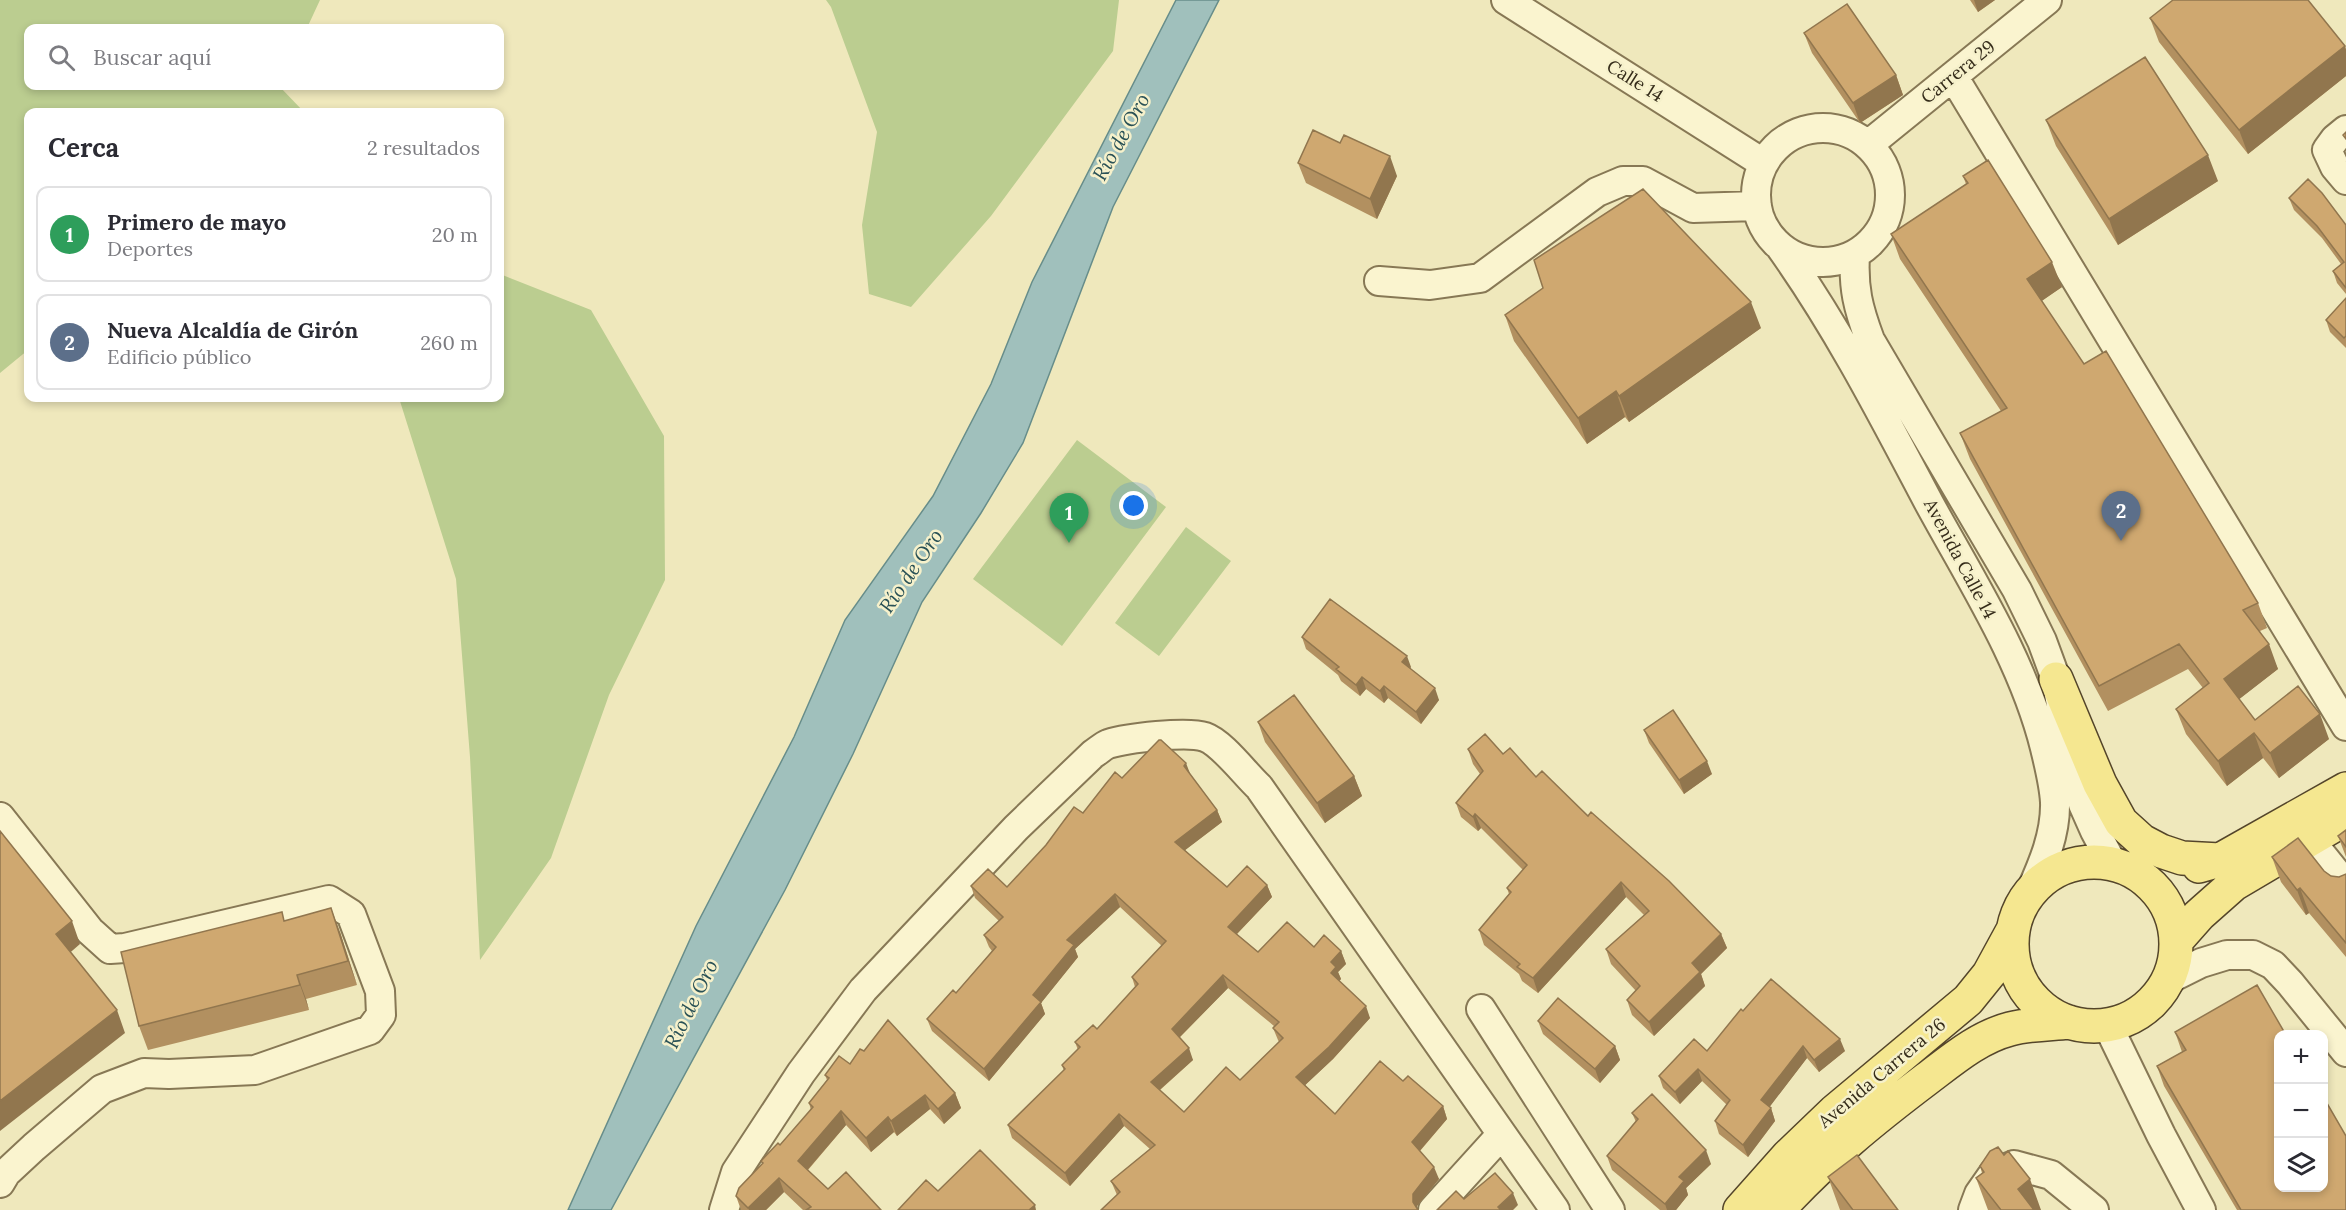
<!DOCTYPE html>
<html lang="es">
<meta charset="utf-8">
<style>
:root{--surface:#fff;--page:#f7f7f7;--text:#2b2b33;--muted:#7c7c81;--line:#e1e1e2;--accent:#973623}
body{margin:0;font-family:Lora,serif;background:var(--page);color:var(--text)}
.controls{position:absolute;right:18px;bottom:18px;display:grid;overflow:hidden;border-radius:12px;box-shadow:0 3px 9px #0003}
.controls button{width:54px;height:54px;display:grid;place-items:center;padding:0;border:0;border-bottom:2px solid var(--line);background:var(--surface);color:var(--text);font:30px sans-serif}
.you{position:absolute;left:1134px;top:506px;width:21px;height:21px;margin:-15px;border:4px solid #fff;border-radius:50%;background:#1a73e8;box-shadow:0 0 0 9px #1a73e833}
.badge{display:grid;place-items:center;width:39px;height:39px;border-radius:50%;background:var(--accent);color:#fff;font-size:20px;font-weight:700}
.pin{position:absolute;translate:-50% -50px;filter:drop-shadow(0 2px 3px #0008)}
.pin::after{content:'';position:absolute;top:32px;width:21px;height:18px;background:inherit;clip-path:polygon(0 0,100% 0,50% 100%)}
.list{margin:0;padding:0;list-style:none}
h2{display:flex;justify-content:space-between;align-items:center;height:78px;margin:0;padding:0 24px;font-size:26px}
h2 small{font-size:20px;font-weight:400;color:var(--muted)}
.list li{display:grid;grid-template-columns:39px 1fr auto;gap:18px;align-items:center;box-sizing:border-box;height:96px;margin:0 12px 12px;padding:0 12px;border:2px solid var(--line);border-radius:12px}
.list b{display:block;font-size:22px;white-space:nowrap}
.list p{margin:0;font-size:20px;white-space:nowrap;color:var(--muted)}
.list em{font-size:20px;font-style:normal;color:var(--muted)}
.icon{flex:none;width:33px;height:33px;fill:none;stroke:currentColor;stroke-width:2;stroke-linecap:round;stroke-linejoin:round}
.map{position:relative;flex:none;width:2346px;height:1210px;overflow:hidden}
.search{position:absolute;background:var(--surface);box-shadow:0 3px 9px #0003;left:24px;top:24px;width:480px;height:66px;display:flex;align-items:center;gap:15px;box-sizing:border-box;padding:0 21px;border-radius:12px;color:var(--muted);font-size:22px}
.panel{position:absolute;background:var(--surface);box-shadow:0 3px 9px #0003;left:24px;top:108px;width:480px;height:294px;border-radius:12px}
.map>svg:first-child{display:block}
.green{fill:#bbcd90}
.water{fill:#a0c0bc;stroke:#678d8a;stroke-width:1.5}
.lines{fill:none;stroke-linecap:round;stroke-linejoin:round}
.minor-casing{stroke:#877855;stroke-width:32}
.major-casing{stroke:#54452a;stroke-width:36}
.minor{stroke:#faf4cf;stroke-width:28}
.major{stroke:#f5e790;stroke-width:33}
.wall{fill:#b29060;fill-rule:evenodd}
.shaded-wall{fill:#91764e}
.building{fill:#cfa870;stroke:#91764e;stroke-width:1.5;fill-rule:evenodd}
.labels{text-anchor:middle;stroke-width:5;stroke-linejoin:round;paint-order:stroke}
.street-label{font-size:18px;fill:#352c1a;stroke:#f6f1cb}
.water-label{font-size:20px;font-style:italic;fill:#295156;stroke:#f6f1cb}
</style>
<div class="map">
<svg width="2346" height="1210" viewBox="0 0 2346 1210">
<rect width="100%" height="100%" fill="#efe8bc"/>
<!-- green -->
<path class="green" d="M0,0H320L307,28H28V86H281L280,87L304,112H28V350L0,373Z
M826,0H1119L1113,51L991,216L911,307L869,294L862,225L877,132L831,7Z
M500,274L591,310L664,436L665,580L609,695L551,858L480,960L470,757L456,579L399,398H500Z
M1077,440L1166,507L1062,646L973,579Z
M1186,527L1231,561L1159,656L1115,623Z"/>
<!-- water -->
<path class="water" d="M1176,0H1219L1113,207L1023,443L981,513L922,602L853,754L785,890L611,1210H568L696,926L794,737L845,620L933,496L991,384L1032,282Z"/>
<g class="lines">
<defs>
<path id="minor" d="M1506,0L1763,163
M1953,76L2346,726
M1756 195a67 67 0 1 1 134 0a67 67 0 1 1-134 0Z
M2346,130L2335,139L2327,150L2335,167L2346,180
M1868,145L2047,0
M1781,248C1838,328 1883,416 1929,503C1972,582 2023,660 2045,748C2049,765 2054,784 2055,802C2056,834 2043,864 2030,893
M1855,255C1853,288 1858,308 1870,340L2017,590L2042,641L2056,679L2073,765L2083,804L2095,831L2113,865
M1379,281L1430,285L1480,278L1597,192L1623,181H1643L1693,208L1757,206
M0,817L90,931L110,949L125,948L329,900L351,914L380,991L381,1015L370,1030L255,1070L169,1074L144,1073L102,1089L34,1147L6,1173L0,1183
M2309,839L2346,885
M2169,979L2201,963L2227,955H2253L2273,965L2290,983L2346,1052
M1481,1009L1610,1210
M2108,1026L2161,1135L2201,1210
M724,1210L736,1172L801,1073L863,990L1016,828L1093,754C1098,751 1103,746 1108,744C1127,738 1187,731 1205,737C1222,743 1245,774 1259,787L1555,1210
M1433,1210L1501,1135
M1973,1210L1979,1194L1993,1174L2014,1165L2051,1175L2094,1210"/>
<path id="major" d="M2056,679L2100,784L2121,822L2142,841L2161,851L2182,858L2220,860
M2012 944a82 82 0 1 1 164 0a82 82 0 1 1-164 0Z
M2199,866L2220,860L2346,789
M2176,941L2199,915L2234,884L2346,818
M1740,1210L1788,1156L1835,1111L1968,1000L1989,974L2013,930
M1778,1210C1823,1160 1875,1118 1928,1078C1953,1059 1979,1037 2010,1029C2029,1024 2050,1024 2069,1022"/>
</defs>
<!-- minor casing -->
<use href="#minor" class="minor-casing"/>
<!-- major casing -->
<use href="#major" class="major-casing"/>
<!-- minor -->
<use href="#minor" class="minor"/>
<!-- major -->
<use href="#major" class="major"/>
</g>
<!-- wall -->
<path class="wall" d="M1970,0H1995L1978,12Z
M2150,18L2345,46L2346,50V76L2248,154L2159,42Z
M1804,33L1896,75L1903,95L1860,123L1812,53Z
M2046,120L2218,181L2118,245L2056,146Z
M1298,163L1397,176L1377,219L1306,183Z
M1963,176L2062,287L2041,301L2084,364L2258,603L2267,628L2260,631L2278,669L2239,699L2255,720L2329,739L2279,778L2263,758L2227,786L2186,734L2176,709L2203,688L2188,669L2108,711L1970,459L1960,433L2001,411L1900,259L1891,234L1966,184Z
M2289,198L2346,225V294L2337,283L2333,271L2341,264L2322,238L2294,210Z
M2346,298V348L2330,332L2326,320Z
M1505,315L1761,328L1629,422L1625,417L1587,444L1514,341Z
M1302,637L1411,667L1410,668L1439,700L1421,724L1388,698L1384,703L1366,689L1360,696L1341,681L1338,675L1306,649Z
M1258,722L1354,776L1362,796L1325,823L1265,742Z
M1644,730L1712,774L1684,794L1649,743Z
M1468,749L1503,754L1536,777L1588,816L1721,934L1727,948L1701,974L1705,986L1654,1036L1632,1015L1627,1000L1636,991L1611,964L1606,949L1644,915L1626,897L1538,993L1522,981L1519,974L1484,945L1479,930L1509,894L1507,888L1523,870L1481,828L1478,831L1461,817L1456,803L1480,774L1473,764Z
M1190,775L1217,810L1222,822L1185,850L1227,887L1267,885L1272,897L1237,934L1258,952L1314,947L1341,951L1346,964L1338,972L1341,979L1339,981L1370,1018L1333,1059L1305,1085L1335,1114L1403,1081L1443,1106L1447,1119L1420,1151L1439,1179L1417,1206L1117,1195L1111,1181L1150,1149L1124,1126L1070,1186L1012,1138L1008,1125L1064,1071L1062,1065L1078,1050L1075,1042L1097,1029L1135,987L1132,977L1162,946L1120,907L1075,949L1078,957L1041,1003L1045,1014L989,1081L932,1031L927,1019L956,993L992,951L989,947L984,935L999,921L975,898L971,886L1007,887L1083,813L1122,778ZM1228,988L1274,1026L1273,1028L1278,1040L1279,1042L1240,1080L1184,1112L1160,1090L1193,1060L1179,1038Z
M2346,830V857L2338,836Z
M2272,857L2324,871L2331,876L2339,877L2346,874V957L2309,913L2306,915L2281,882Z
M285,921L340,932L357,985L306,999L309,1010L148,1050L139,1026Z
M1743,1011L1845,1051L1819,1072L1807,1058L1769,1107L1771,1108L1775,1121L1748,1157L1719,1134L1715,1121L1727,1105L1702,1081L1680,1104L1663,1088L1659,1076L1707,1051Z
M1538,1021L1615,1046L1620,1060L1600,1083L1543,1034Z
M2175,1032L2346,1210H2237L2164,1086L2157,1066L2182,1052Z
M864,1051L955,1093L961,1108L944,1124L930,1109L897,1136L894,1132L871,1152L846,1125L808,1170L828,1189L881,1210H803L784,1192L766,1210H741L736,1196L762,1164L761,1161L780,1145L811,1110L809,1103L827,1080L825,1075L850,1064Z
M1632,1113L1711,1164L1686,1188L1688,1195L1676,1210H1660L1612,1170L1607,1156L1636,1122Z
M1980,1166L2041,1210H1988L1976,1178L1982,1173Z
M1828,1177L1898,1210H1840Z"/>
<!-- shaded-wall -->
<path class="shaded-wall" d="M1974,0H1995L1978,12Z
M2345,46L2346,50V76L2248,154L2239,130Z
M1896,75L1903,95L1860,123L1853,103Z
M2208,155L2218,181L2118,245L2109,219Z
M1390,156L1397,176L1377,219L1370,199Z
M2052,262L2062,287L2036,305L2027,279Z
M1751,302L1761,328L1629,422L1619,396Z
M1616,391L1625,417L1587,444L1578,418Z
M2269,644L2278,669L2233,704L2224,679Z
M1407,656L1411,667L1406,674L1402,662Z
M1362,677L1366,689L1360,696L1356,685Z
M1384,686L1388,698L1384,703L1380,691Z
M1435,688L1439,700L1421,724L1416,712Z
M2320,714L2329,739L2279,778L2270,753Z
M2254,733L2263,758L2227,786L2218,761Z
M1707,761L1712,774L1684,794L1679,780Z
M1186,763L1191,776L1184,766Z
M1354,776L1362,796L1325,823L1317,803Z
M1217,810L1222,822L1180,854L1175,842Z
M1475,814L1481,828L1478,831L1473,817Z
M1621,882L1626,897L1538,993L1533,978Z
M1267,885L1272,897L1232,939L1228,927Z
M2300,888L2309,913L2306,915L2297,890Z
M1115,894L1120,907L1075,949L1078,957L1041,1003L1045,1014L989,1081L984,1069L1033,995L1067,940Z
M331,908L340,932L357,985L348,961Z
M72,921L80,944L65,957L56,934Z
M1721,934L1727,948L1701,974L1705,986L1654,1036L1649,1022L1692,963Z
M1341,951L1346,964L1338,972L1341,979L1335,986L1331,973V962Z
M297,975L306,999L309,1010L300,985Z
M1223,975L1228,988L1176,1041L1172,1029Z
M1366,1006L1370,1018L1333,1059L1301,1089L1296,1077Z
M117,1010L125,1033L0,1131V1101Z
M1840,1039L1845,1051L1819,1072L1814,1060Z
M1615,1046L1620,1060L1600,1083L1595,1069Z
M1803,1046L1807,1058L1765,1113L1761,1100Z
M1189,1048L1193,1060L1155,1094L1151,1082Z
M1698,1069L1702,1081L1680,1104L1675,1092Z
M955,1093L961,1108L944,1124L938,1109Z
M925,1095L930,1109L897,1136L891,1121Z
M1443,1106L1447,1119L1417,1154L1412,1142Z
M1771,1108L1775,1121L1748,1157L1743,1145Z
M841,1111L846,1125L803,1175L798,1161Z
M1119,1114L1124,1126L1070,1186L1065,1173Z
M888,1117L894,1132L871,1152L866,1138Z
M1706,1150L1711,1164L1686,1188L1688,1195L1676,1210H1667L1665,1204L1679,1177Z
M1434,1167L1439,1179L1417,1206V1210L1413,1202V1194Z
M779,1178L784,1192L766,1210H749L748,1208Z
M2030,1179L2041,1210H2025L2018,1189Z
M1513,1193L1518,1205L1513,1210H1499L1498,1207Z
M1035,1205L1036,1210H1029Z"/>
<!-- building -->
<path class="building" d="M2173,0H2308L2345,46L2239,130L2150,18Z
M1847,4L1896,75L1853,103L1804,33Z
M2145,57L2208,155L2109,219L2046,120Z
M1313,130L1340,143L1344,135L1390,156L1370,199L1298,163Z
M2346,132V139L2343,135Z
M1988,160L2052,262L2027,279L2084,364L2106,351L2258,603L2243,610L2269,644L2224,679L2255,720L2298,686L2320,714L2270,753L2254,733L2218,761L2176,709L2209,683L2179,644L2099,686L1960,433L2007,408L1891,234L1968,183L1963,176Z
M2308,179L2322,193L2346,225V288L2333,271L2344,262L2317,226L2289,198Z
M1643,189L1751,302L1619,396L1616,391L1578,418L1505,315L1543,288L1534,260Z
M2346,298V336L2344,338L2326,320Z
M1330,599L1407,656L1402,662L1435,688L1416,712L1384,686L1380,691L1362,677L1356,685L1336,669L1339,667L1302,637Z
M1294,695L1354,776L1317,803L1258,722Z
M1673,710L1707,761L1679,780L1644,730Z
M1485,734L1503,754L1510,748L1536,777L1542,771L1588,816L1591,812L1669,881L1721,934L1692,963L1700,972L1649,1022L1627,1000L1640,986L1606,949L1649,911L1621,882L1533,978L1517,967L1520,964L1479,930L1511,892L1507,888L1527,865L1475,814L1473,817L1456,803L1483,771L1468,749Z
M1159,740H1161L1186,763L1184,766L1217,810L1175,842L1227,887L1247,866L1267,885L1228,927L1258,952L1287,922L1314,947L1324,935L1341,951L1331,962L1336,967L1331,973L1366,1006L1329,1047L1296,1077L1335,1114L1380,1061L1403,1081L1408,1076L1443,1106L1412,1142L1434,1167L1413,1194V1202L1418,1210H1101L1120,1192L1111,1181L1155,1145L1119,1114L1065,1173L1008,1125L1065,1069L1062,1065L1080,1047L1075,1042L1093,1025L1097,1029L1138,984L1132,977L1166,941L1115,894L1067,940L1074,945L1033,995L1041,1002L984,1069L927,1019L953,990L956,993L996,947L984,935L1003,917L971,886L988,869L1007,887L1046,845L1074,807L1083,813L1115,772L1122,778ZM1223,975L1279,1022L1273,1028L1283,1038L1240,1080L1226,1067L1184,1112L1151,1082L1189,1048L1172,1029Z
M2346,830V847L2338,836Z
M0,831L72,921L56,934L117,1010L0,1101Z
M2298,838L2324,871L2331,876L2339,877L2346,874V943L2300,888L2297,890L2272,857Z
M331,908L348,961L297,975L300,985L139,1026L121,952L282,912L284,921Z
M1771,979L1840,1039L1814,1060L1803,1046L1761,1100L1771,1108L1743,1145L1715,1121L1730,1100L1698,1069L1675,1092L1659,1076L1694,1039L1707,1051L1741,1009L1743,1011Z
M2257,985L2286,1035H2278V1188H2324V1098L2346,1136V1210H2241L2157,1066L2186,1050L2175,1032Z
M1558,998L1615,1046L1595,1069L1538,1021Z
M888,1020L955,1093L938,1109L925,1095L891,1121L888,1117L866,1138L841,1111L798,1161L828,1189L846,1172L881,1210H806L811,1207L779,1178L748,1208L736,1196L739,1188L763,1163L761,1161L778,1143L780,1145L813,1107L809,1103L829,1078L825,1075L839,1056L850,1064L860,1049L864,1051Z
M1652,1094L1706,1150L1679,1177L1684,1181L1665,1204L1607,1156L1638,1119L1632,1113Z
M1998,1147L2004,1155L2008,1151L2030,1179L2018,1189L2034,1210H2001L1976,1178L1984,1172L1980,1166L1990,1151Z
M980,1150L1035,1205L1029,1210H898L926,1180L938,1191Z
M1857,1155L1898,1210H1853L1828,1177Z
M1495,1173L1513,1193L1498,1207L1501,1210H1437L1456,1191L1464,1199Z"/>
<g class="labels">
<!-- street labels -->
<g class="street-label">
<text transform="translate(1958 72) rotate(-39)" y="6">Carrera 29</text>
<text transform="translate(1635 81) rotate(32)" y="6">Calle 14</text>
<text transform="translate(1960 559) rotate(62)" y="6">Avenida Calle 14</text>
<text transform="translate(1882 1073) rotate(-40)" y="6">Avenida Carrera 26</text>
</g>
<!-- water labels -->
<g class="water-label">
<text transform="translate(1121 137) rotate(-61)" y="7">Río de Oro</text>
<text transform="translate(911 571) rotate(-56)" y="7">Río de Oro</text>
<text transform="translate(691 1004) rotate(-64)" y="7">Río de Oro</text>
</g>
</g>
</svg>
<div class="controls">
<button>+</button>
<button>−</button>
<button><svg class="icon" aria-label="layers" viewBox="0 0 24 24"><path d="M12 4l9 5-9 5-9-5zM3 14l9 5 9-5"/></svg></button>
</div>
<div class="you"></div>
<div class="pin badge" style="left:1069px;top:543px;background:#2e9e5b">1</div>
<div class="pin badge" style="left:2121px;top:541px;background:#5c6f8a">2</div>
<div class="search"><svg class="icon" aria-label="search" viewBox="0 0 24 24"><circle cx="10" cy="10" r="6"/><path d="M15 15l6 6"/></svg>Buscar aquí</div>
<section class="panel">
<h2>Cerca<small>2 resultados</small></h2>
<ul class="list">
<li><span class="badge" style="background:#2e9e5b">1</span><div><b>Primero de mayo</b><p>Deportes</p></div><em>20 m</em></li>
<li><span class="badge" style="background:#5c6f8a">2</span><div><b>Nueva Alcaldía de Girón</b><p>Edificio público</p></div><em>260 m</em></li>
</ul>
</section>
</div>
